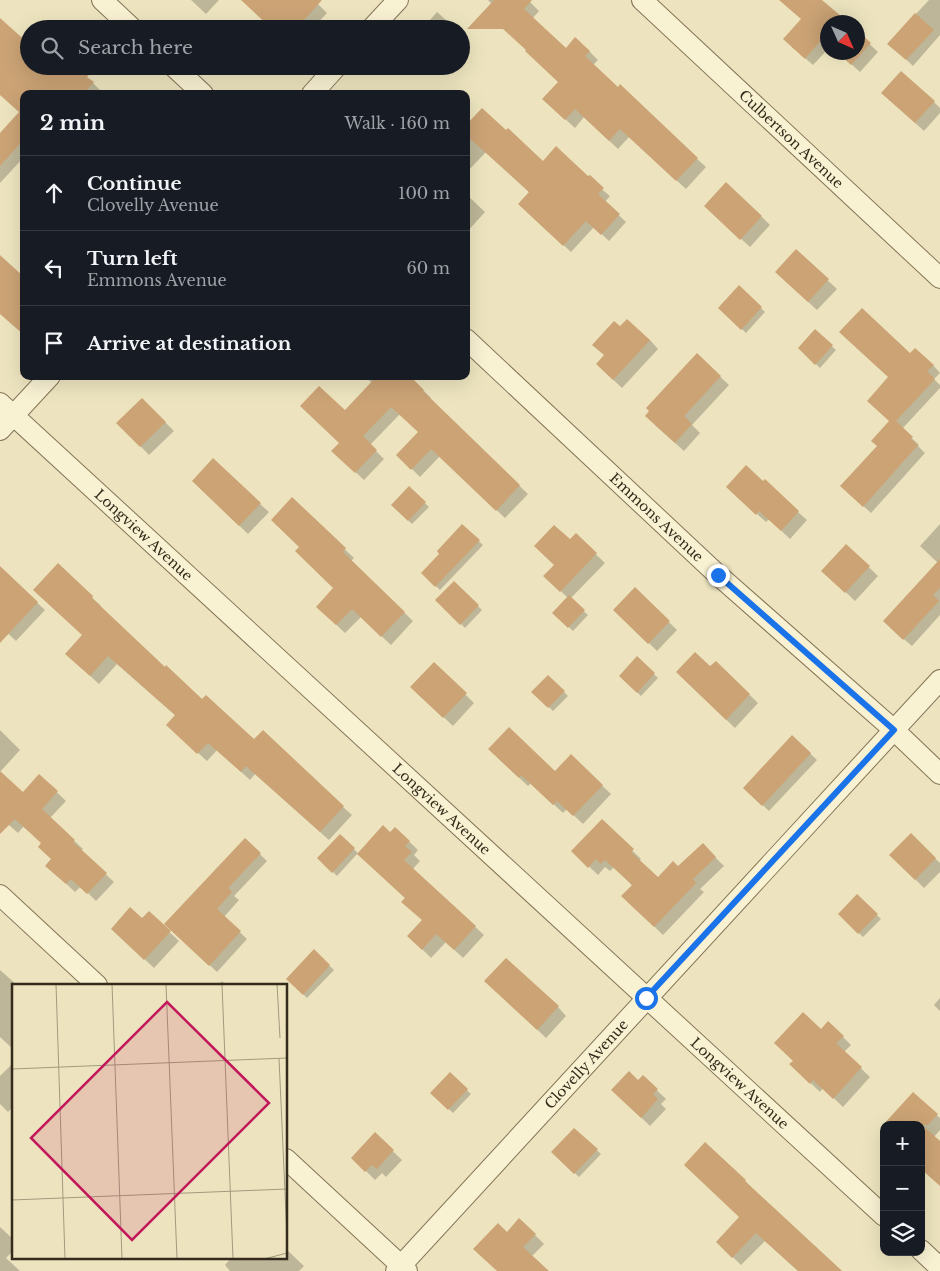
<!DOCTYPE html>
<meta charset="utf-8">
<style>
:root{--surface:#171b24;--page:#20242c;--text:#f1f3f6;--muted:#9ea1a6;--line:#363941}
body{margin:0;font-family:"Libre Baskerville",serif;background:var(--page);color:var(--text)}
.controls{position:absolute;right:15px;bottom:15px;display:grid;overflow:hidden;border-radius:10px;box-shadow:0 5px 20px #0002}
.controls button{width:45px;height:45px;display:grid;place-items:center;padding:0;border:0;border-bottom:1px solid var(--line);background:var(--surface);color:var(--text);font:25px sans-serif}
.compass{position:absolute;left:820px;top:15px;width:45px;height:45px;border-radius:50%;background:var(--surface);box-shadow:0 5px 20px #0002;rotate:135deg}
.stop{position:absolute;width:15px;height:15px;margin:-11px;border:4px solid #1a73e8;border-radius:50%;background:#fff}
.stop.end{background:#1a73e8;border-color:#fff;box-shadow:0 1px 5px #0008}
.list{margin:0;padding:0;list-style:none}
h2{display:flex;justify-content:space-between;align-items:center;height:65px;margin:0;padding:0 20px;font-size:21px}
h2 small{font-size:16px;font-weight:400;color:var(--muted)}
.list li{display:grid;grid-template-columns:32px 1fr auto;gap:15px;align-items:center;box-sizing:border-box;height:75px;padding:0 20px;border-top:1px solid var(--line)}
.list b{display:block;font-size:19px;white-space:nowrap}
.list p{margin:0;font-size:16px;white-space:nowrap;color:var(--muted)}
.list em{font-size:16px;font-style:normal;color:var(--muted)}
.icon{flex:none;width:28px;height:28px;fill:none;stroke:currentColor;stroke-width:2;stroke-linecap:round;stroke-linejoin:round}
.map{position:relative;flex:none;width:940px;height:1271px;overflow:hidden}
.search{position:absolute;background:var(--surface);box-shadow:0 5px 20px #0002;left:20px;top:20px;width:450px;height:55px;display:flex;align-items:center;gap:12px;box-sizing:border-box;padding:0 18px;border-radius:28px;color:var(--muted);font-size:19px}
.panel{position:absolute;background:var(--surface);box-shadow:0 5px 20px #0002;left:20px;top:90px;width:450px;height:290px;border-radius:10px}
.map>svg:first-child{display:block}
.shadow{fill:#0003}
.building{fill:#cba375}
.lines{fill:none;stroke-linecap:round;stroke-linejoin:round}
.street-casing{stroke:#857558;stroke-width:22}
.street{stroke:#f8f1d2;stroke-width:20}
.route{stroke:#1a73e8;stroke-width:6}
.labels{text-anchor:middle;stroke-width:4;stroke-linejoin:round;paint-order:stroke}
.street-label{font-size:14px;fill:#352b1c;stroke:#f4eecf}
.inset-road{fill:none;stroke:#a39a7e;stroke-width:1}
.view{fill:#c2185b;fill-opacity:0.15;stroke:#c2185b;stroke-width:2.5}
.inset-edge{fill:none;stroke:#352b1c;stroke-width:2.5}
</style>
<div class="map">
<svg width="940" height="1271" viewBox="0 0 940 1271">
<rect width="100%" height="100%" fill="#ede4bf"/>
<!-- shadow -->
<path class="shadow" d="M191,0H219L206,14Z
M253,0H314L327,13L312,29H273Z
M488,0H528L539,11L532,19L566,50L589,51L598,60L593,65L706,167L686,189L629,137L618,149L584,117L575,128L552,107L559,82Z
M780,0H820L846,22H828V49L813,65L792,47L802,19Z
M929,0H940V35L913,66L889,43Z
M437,12L456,29H422Z
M0,20L24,41L29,35V66L93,83L101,91L98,94H24V157L0,183V135L20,112L0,94Z
M858,33L878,52L860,72L838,52H858Z
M461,34L466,38L461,43Z
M892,102H934L940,108V113L924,131Z
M466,127L543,163L588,178L610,196L605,202L626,222L609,241L594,227L571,252L527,211L530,193L486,152L466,173Z
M466,194L485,212L466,233Z
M715,215L762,217L770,225L750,247Z
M796,251L837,289L817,310L785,281Z
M739,287L765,312L746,333L720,308Z
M620,328L650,340L658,349L622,388L606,373L605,356Z
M815,331L836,350L820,368L799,348Z
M697,355L729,385L692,425L700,433L684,451L655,425Z
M910,355L933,365L940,373L934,379L940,385V388L902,429L919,445L918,446L925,453L871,513L849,493L878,447L890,422Z
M365,376H409L431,398L430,400L528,494L505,518L440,456L420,477L398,455L419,432L400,414L370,445L384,459L364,480L333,451L340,443L345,412L372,383Z
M142,399L174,431L149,455L118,423Z
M193,481L260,504L269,512L248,534Z
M409,488L429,507L412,524L393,505Z
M736,495L798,512L807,520L790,539L769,519L766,522Z
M292,499L354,558L351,561L413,621L391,645L361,617L345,633L326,615L335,588Z
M940,524V615L912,646L892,629L938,563L920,546Z
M462,526L483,545L440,590L422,573L441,554Z
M576,535L605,563L570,599L588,615L573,631L554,613L568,598L545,576L556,565L570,541Z
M846,545L878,576L855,601L832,579Z
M58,565L101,606L99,607L165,668L203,700L343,807L352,815L329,840L255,774L250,780L217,750L207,761L176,733V716L117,664L99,684L75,662L84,635Z
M0,568L45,610L16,641L0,626Z
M454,583L482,610L465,628L437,600Z
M635,589L677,630L657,651L615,610Z
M637,658L658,678L641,696L620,676Z
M716,662L758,703L735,728L686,681L710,668Z
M434,664L474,703L453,726L412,687Z
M548,676L568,696L553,711L533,692Z
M0,730L20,750L0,772Z
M792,736L817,760L769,811L744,788Z
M571,756L611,794L583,824L567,809L563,813L531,783L528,786L498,758L555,773Z
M0,772L23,794L39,775L66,801L50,818L83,849L81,851L114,882L96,901L81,886L75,892L56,874L53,860L43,843L24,826L18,833L0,817Z
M602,821L641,859L639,861L658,879L678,868L703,845L724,866L700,889L704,892L663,935L623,896L633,886L614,867L610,871L605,867L598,875L573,851Z
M395,828L418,850L414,855L420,861L413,869L484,935L463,958L446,942L431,958L409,936L423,921L406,899L358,853L337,876L319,858L340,836L359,854L390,833Z
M911,835L940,863V872L924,888L891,855Z
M245,840L267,861L234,896L239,900L224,917L247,939L217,972L173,931Z
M857,896L881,919L863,937L839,914Z
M149,913L179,941L154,968L121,937Z
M314,951L334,970L307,998L288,979Z
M0,970L17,985H14V1050L0,1037Z
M222,981L226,985H219Z
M495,989L558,1007L566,1016L546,1038Z
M940,998V1011L934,1005Z
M821,1031L843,1037L851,1045L844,1052L870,1077L843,1107L823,1088L820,1092L800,1073Z
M14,1062V1106L8,1112L0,1104V1076Z
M450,1074L471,1094L453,1113L432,1093Z
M643,1077L666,1099L661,1104L666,1109L650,1126L622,1099Z
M913,1093L940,1118V1130L934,1137L940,1142V1185Z
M574,1129L601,1154L579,1177L553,1152Z
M375,1134L402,1160L386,1177L382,1173L375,1180L353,1158Z
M745,1181L753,1189L842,1271H798L765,1241L741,1265L717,1242L741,1217Z
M520,1220L544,1244L531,1257L546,1271H498L507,1233Z
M0,1227L14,1240V1250L6,1258L20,1271H0Z
M286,1249L304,1266L299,1271H230L225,1265L232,1257H286Z"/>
<!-- building -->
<path class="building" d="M241,0H322L296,29H272Z
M494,0H532L524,9L566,48L575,37L590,51L585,56L618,87L620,84L698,158L676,181L620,129L609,141L575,109L565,120L542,99L558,82L525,51L526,50L503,29H467Z
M779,0H822L848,22H828V44L822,39L805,59L783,39L801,19Z
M915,13L934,30L906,60L887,44Z
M0,18L29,44V66H97L87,77L94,82L83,94H24V139L0,166V133L19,112L0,95Z
M858,31L871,43L851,65L837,52H858Z
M901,71L935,101L915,123L881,93Z
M482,108L506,130L508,128L543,161L556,146L588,176L590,175L604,188L598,194L620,214L601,235L586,221L563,246L518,204L529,192L466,135V125Z
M726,182L762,216L740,240L704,206Z
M796,249L829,279L808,302L775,272Z
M0,255L24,277V335L0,314Z
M739,285L762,307L741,330L718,308Z
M862,308L910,353L915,348L934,365L927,371L935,379L896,421L913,437L911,439L918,445L863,507L840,486L877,446L871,441L889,421L867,401L888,377L839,332Z
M627,319L650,340L613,380L596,364L604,355L592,345L614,321L620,326Z
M815,329L833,345L815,365L798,348Z
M697,353L721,376L684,416L692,424L675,443L645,416L649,411L646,408Z
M377,376H410L424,390L423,391L520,485L496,511L431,449L411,470L396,455L418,432L391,407L363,436L377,450L355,473L331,451L339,443L300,406L319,386L345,410Z
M142,398L166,422L140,447L116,423Z
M213,458L261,503L239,526L192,481Z
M746,465L763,481L765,479L799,511L781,531L759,511L756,515L726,487Z
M409,486L426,502L408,521L391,505Z
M292,497L346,548L343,552L405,612L381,637L352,609L336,625L316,607L333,588L295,551L299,547L271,520Z
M462,524L480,540L435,587L421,573L439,554L437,551Z
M554,525L570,539L576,533L597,553L560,592L543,576L554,565L534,546Z
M846,544L870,566L845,593L821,571Z
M940,559V588L933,595L939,601L903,640L883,621Z
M58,563L93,596L92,598L165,667L166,665L202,699L206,695L254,739L263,730L344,806L320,832L246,766L241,772L208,743L197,754L166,725L175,715L108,656L90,676L65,654L82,635L33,590Z
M0,566L38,602L0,643Z
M454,581L479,605L460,625L435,600Z
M635,587L670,621L648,644L613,610Z
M569,595L585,610L568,628L552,613Z
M695,652L710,666L716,661L750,694L726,720L676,672Z
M637,656L655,673L637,693L619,676Z
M434,662L467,693L443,718L410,687Z
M548,675L565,691L548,708L531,692Z
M509,727L555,771L571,754L603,785L573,816L557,801L553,805L521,775L519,778L488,749Z
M792,735L811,753L762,806L743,788Z
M0,771L23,792L39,774L58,791L42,809L75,840L73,842L107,873L87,894L71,879L66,884L45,866L51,859L38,847L41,843L15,819L0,834Z
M602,819L634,849L631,852L658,877L673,861L678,866L703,843L716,857L693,879L696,883L654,927L621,896L632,885L605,860L601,864L596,859L588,868L571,851Z
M383,825L390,832L395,827L410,841L405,846L412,852L404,860L476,926L454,950L436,934L422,950L407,936L422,920L401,902L405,898L357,854Z
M911,833L936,858L915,880L889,855Z
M340,834L355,848L332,873L317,858Z
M245,838L261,853L228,888L232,892L217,909L241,931L209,966L164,924Z
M857,894L878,914L858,934L838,914Z
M130,907L142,918L149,911L171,931L144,960L111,929Z
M314,949L330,965L303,995L286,979Z
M506,958L559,1006L537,1030L484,981Z
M803,1012L821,1029L828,1021L844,1036L836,1043L862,1067L833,1099L813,1080L810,1084L789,1064L793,1061L774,1043Z
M629,1071L638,1080L643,1075L658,1089L653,1094L658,1099L641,1118L611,1090Z
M450,1072L468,1089L448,1110L430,1093Z
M913,1092L938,1114L928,1125H922L940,1141V1186L921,1169V1125H883Z
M574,1128L598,1149L574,1174L551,1152Z
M375,1132L394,1150L377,1169L372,1165L365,1172L351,1158Z
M705,1142L746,1180L745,1181L842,1271H798L756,1233L732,1258L716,1242L739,1217L684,1165Z
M519,1218L536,1234L523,1247L549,1271H497L473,1249L498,1223L507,1232Z"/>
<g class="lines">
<defs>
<g id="street">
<path d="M102,0L133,29"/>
<path id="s1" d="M642,0L940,278"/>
<path d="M371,29L398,0"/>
<path d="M173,66L203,94"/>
<path d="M312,94L337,66"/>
<path id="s2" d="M466,339L718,575L894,730L940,774"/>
<path id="s3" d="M0,403L884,1216"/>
<path d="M0,430L50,376"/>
<path d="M0,895L97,985"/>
<path d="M286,1159L407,1271"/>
<path d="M921,1250L940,1268"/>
<path id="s4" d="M396,1271L940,680"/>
</g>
</defs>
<!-- street casing -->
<use href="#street" class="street-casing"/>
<!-- street -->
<use href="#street" class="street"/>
</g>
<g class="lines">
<!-- route -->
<path class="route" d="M646,998L894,730L718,575"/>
</g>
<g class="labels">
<!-- street labels -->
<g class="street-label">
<text dy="5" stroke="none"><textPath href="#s1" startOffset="204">Culbertson Avenue</textPath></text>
<text dy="5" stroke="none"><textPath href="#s2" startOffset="261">Emmons Avenue</textPath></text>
<text dy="5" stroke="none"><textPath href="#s3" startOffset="195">Longview Avenue</textPath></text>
<text dy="5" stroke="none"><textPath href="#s3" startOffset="600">Longview Avenue</textPath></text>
<text dy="5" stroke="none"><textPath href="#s4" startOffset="281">Clovelly Avenue</textPath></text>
<text dy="5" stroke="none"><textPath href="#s3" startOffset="1005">Longview Avenue</textPath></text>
</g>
</g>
<!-- overview -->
<g transform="translate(12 984)">
<rect width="275" height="275" fill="#ede4bf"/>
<path class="inset-road" d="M44,0L53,275M100,0L110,275M154,0L165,275M210,0L221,275M265,0L268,54M267,74L275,253M0,85L275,74M0,216L275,205M252,275L275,269"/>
<path class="view" d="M155,18L257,119L120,256L19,154Z"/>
<rect width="275" height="275" class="inset-edge"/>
</g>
</svg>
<div class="controls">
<button>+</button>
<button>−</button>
<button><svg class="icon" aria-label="layers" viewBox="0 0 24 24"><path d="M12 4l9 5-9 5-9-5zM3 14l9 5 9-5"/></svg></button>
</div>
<svg class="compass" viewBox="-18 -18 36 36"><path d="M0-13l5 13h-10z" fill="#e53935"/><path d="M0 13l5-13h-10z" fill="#9ea1a6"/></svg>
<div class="stop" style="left:646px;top:998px"></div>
<div class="stop end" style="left:718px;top:575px"></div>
<div class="search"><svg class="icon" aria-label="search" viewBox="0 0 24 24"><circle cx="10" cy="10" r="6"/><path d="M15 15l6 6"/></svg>Search here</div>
<section class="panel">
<h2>2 min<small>Walk · 160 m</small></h2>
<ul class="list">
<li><svg class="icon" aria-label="ahead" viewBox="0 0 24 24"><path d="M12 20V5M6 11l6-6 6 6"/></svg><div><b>Continue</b><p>Clovelly Avenue</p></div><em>100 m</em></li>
<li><svg class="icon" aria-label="left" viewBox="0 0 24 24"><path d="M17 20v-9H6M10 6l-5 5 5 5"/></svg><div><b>Turn left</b><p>Emmons Avenue</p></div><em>60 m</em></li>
<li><svg class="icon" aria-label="arrive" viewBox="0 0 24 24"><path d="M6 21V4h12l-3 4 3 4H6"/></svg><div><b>Arrive at destination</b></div></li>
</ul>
</section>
</div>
